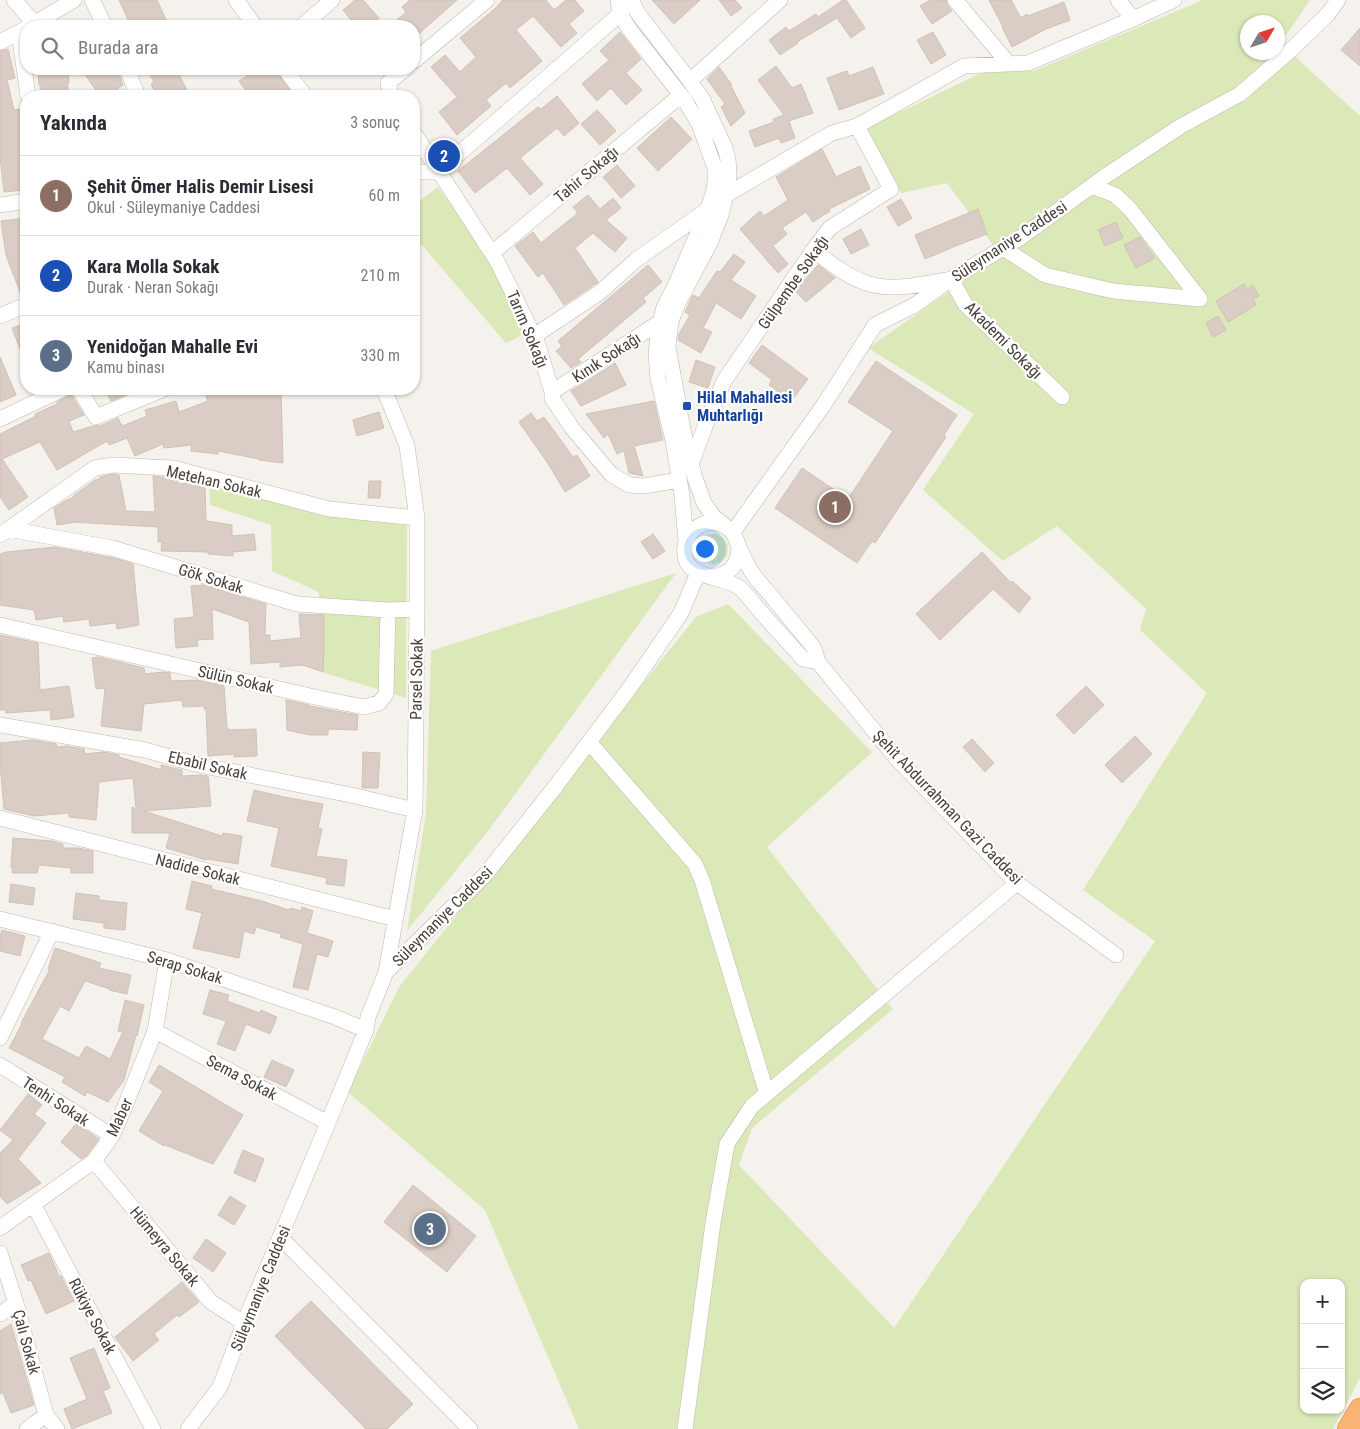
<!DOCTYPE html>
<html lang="tr">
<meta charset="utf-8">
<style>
:root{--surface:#fff;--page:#f2f2f3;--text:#2b2b33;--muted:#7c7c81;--line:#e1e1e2;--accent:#ea580c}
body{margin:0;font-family:"Roboto Condensed",sans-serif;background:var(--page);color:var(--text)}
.controls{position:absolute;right:15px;bottom:15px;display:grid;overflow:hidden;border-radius:10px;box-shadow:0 1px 4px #0004}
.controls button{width:45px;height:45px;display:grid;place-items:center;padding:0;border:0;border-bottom:1px solid var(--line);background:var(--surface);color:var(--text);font:25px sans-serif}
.compass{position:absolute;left:1240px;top:15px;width:45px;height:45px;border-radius:50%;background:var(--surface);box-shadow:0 1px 4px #0004;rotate:51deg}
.you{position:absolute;left:704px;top:548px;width:18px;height:18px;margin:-12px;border:4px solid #fff;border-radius:50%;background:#1a73e8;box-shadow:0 0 0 8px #1a73e833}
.badge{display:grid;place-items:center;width:32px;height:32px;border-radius:50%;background:var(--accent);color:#fff;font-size:16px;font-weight:700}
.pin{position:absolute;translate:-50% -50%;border:2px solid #fff;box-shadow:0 1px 5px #0006}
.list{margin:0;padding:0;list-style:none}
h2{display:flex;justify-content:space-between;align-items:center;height:65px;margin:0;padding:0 20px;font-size:21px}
h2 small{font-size:16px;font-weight:400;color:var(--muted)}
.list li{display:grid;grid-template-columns:32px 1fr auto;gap:15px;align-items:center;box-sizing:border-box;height:80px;padding:0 20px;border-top:1px solid var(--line)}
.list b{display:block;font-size:19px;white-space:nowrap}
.list p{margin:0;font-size:16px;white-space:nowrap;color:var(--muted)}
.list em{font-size:16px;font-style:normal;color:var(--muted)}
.icon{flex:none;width:28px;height:28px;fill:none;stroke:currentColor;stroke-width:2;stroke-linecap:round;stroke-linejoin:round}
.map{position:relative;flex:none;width:1360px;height:1429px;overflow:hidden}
.search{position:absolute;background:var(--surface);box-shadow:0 1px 4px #0004;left:20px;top:20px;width:400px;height:55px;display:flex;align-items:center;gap:12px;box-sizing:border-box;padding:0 18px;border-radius:20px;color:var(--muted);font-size:19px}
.panel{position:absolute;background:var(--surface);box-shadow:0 1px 4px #0004;left:20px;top:90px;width:400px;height:305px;border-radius:20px}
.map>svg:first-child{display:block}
.green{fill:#dbe8b7;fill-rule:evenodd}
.building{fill:#dacdc5;stroke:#d2c1b5}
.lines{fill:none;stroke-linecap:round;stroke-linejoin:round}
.minor-casing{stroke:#c1b7ae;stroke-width:16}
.highway-casing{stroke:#da8542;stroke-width:22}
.minor{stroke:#fff;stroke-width:15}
.highway{stroke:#fab373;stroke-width:21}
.transit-dot{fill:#1a4fb4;stroke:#fff;stroke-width:2}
.labels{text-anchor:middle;stroke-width:4.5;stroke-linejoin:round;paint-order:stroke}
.street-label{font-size:16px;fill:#4a4039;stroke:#fff}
.transit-label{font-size:16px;font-weight:bold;fill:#164399;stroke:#fff;text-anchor:start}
</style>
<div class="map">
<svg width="1360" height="1429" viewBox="0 0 1360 1429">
<rect width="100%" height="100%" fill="#f5f1ec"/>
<!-- green -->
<path class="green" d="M1203,0H1310L1282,41L1302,63L1360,116V1378L1333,1429H579L485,1210L348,1092L399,987L696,617L728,604L872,752L767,847L893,1009L752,1128L739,1165L894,1328L1155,941L1083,890L1207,693L1140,630L1146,609L1057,526L1003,561L923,490L974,414L868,348L1001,256L947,183L901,193L867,128L985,71H1034ZM1248,22H1278V52H1248ZM1304,1283H1341V1410H1304Z
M438,187L539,327L506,343L414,236V205Z
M209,484L407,525L406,698L322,672L319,592L272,571L271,525L210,505Z
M698 549a15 15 0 1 1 30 0a15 15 0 1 1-30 0Z
M676,573L491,827L407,931L426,814L431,651Z"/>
<!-- building -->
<path class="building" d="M119,0H157L167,22L159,26H131Z
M355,0H363L379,18L369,26H356L343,10Z
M410,0H457L414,38V26H390L406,12L402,7Z
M503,0H546L554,10L566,0H575L584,11L569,24L577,33L561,47L533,16L516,30L542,61L510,88L506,83L486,100L491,106L457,135L439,112L457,97L431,67L445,55L460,72L476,57L460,38L498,6V5Z
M652,0H700L674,24Z
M719,0H735L742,8L731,16Z
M843,0H846L865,28L851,38L837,18L797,42L798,43L780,55L769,40L786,27L789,31L816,14L818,17Z
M930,0H946L948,6L952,11L932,24L920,6Z
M989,0H1011L1021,18L1027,14L1028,16L1064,2L1070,20L1046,29L1012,47L1002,27H1003Z
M1360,28V66L1341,50Z
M620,32L641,59L626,73L642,90L626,105L611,88L597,101L582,84L609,60L600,51Z
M933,32L946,55L931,64L917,40Z
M8,49L15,78L7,80L14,110L19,109L26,147V190L4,192L0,157V51Z
M776,66L792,88L801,84L813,113L789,121L795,138L781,143L779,138L755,147L749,131L774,122L773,119L784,115L758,80Z
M719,67L732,85L731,86L745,113L731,126L721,107L725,104L707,79Z
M873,67L884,94L839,110L827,78L847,71L849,76Z
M38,69H68L69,83H67L69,96H41L40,85H39Z
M81,69H117L123,85L108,96H100Z
M148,69H176L188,92L180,96H157L151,84L154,83Z
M257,69H275L294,96H250L239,81Z
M557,96L579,123L564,136L557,128L520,158L543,184L530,195L507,168L475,193L458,171L538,107L541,109Z
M597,110L616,131L600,145L581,124Z
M671,117L692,139L658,171L637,148Z
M822,149L836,177L860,166L870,189L829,209L830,211L813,222L806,212L782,228L787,234L773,246L788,264L778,273L740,229L760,211L764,216L788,200L776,177Z
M617,165L635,186L621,198L603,177Z
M588,195L600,209L613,198L621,208L606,220L627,238L615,252L593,233L575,248L598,282L564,305L543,273L538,277L515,246L533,232L541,243L578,213L573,207Z
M901,199L912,218L898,226L887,207Z
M978,209L987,234L958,245L925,259L915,235Z
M26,218V296L22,297L6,255L1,221Z
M1116,222L1123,238L1105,246L1098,230Z
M861,229L869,245L851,254L843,239Z
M1140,237L1155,258L1136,268L1124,245Z
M734,254L745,262L731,280L756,296L741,319L716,303L703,328L712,332L701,353L678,340L679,334L690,315L685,312L693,295L699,298L717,271L720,272Z
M648,265L662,282L643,298L646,302L578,359L581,362L571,368L556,351L562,346L558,341Z
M818,265L835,278L806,302L796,292L803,282Z
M1244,284L1247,289L1253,285L1259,296L1253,299L1256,305L1228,322L1216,301Z
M1218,316L1226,330L1213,337L1206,323Z
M26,323V362H25L12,328Z
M762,345L808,379L791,401L769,385L772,380L749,363Z
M0,357L16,395L0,402Z
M696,360L715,367L708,388L689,382Z
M876,361L957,415L944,435L946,437L875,543L872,541L857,563L775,508L802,468L848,499L893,431L848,402Z
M615,363L626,385L581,406L571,391Z
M105,389H139L111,401Z
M203,389H281L283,463L259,460V459L218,451V454L191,451L192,445L164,448L163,444L135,456L127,438L109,445L107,441L57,470L40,442L2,459L28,497L9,510L0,497V434L36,416L35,414L57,404V402L67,397L71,394L84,415L69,421L73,432L93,426H100L118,418L122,426L147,416L145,410L176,401L179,412L208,401Z
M654,401L663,440L634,446L643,476L629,473L624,451L617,454L608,434L604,438L586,414Z
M379,412L384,428L357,436L353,420Z
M531,413L537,421L544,417L573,457L577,455L590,476L565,492L547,462L519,422Z
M113,474L119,475L126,511L155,512L153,476L178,479V484L194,483L205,486L206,521L232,525V536L254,534L256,550L233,552V556L208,554V552L161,551L162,542H158V527L71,522V523L57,525L54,508L65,501L74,497V495L95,480L100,479V477Z
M369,481H381L380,498H368Z
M653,534L665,551L653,559L641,542Z
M55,547L114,558L133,564L139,625L117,629L116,623L90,626L89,619L64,622L63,616L36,620L34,610L0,605V554L6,552Z
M982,552L1011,583L1012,581L1031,598L1019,613L993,589L940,640L916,614Z
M203,585L266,604L265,635H270V641L301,638L299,614L324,615V645L323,672L303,665L280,667V662L251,664L249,622L212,609L213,639L197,640L198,646L176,648L174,619L194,617L191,586Z
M0,635L38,643L40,690L69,686L74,717L51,720L50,710L6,713V710H0Z
M98,657L144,668L145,674L163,672L170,673L171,681L197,680L224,686L227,728H228V730L256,729L257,756L234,757V754L208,756L206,709H204V706L183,707L182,700L144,704L141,731L101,726L105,688L96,689L92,658Z
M1086,686L1104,705L1074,734L1056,715Z
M286,700L309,705V706L358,715L357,730L328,729V735H310L287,730Z
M1135,736L1152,754L1122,783L1105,765Z
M972,739L994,763L985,772L963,747Z
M32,740L56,744L57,747L66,746L84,749L85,754L103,752L119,755V757L162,770L161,765L173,768L182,770V776L200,775L208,776L211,806L144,811L222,836L223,833L242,836L238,864L207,859L206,860L166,848L170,833H132V807L136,809L133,778L99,782L96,820L69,817V813L34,816L4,809L1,774H0V743Z
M363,752L380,753L378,788H362Z
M254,790L284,797L323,804L318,828L322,829L316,856L347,860L344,886L326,884L327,878L271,866L279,828L247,821Z
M13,838L52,841L63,844V848H78L93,851V873H71V868L39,865L37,873H12L13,868H11Z
M192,881L212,886L211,889L262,901L289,910L290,908L301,911L302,907L313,911L307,933L333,941L328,957L317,954L308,990L293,987L303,944L280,937L281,934L256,927L254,934L244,931L239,958L193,948L202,913L186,909Z
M11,884L35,888L33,905L9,902Z
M76,893L99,896V900L127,903L125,930L104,928V923L73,919Z
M2,930L25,936L20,956L0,951V936Z
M55,948L101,963L99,968L131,975L127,994L109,990L110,989L85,981L69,1011L60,1006L42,1039L79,1058L86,1046L110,1059L123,1032L118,1031L125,1000L144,1005L137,1036L136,1035L124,1080L108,1102L87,1092L85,1096L62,1082L65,1077L9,1048L22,1024L21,1023L50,969H48Z
M210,990L229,995L227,1001L260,1013L261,1010L277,1017L270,1034L246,1024L235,1051L217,1044L226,1021L203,1014Z
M272,1060L294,1070L286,1087L264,1077Z
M159,1065L243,1115L213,1164L165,1145L164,1146L139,1131L163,1091L149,1082Z
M28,1094L42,1105L34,1114L46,1123L18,1159L41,1183L7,1204L0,1196V1153L13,1140L0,1130Z
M76,1124L99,1139L87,1155L81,1159L61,1142Z
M243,1150L264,1159L255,1182L234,1173Z
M413,1185L476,1236L447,1272L384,1222Z
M230,1196L246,1206L234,1225L218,1215Z
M206,1239L226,1253L213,1272L193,1258Z
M49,1253L59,1276H61L74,1301L46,1314L31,1280L28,1281L21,1265Z
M182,1282L199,1302L179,1317L177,1315L154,1334L159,1340L133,1361L115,1337Z
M311,1301L413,1404L387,1429H366L275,1336Z
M11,1324L34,1405L11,1413L3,1393L0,1394V1331Z
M94,1348L110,1388L103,1391L112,1413L72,1429L64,1409L87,1399L70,1358Z"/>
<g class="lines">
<defs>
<path id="minor" d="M14,0L35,24
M92,0L105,26
M236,0L255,26
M618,0L620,14L630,30L684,99L699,124L716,171L714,191L705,216L675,286L664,307L659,327L656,353L658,379L673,440L682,496L686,541
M632,0L637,12L690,81L703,100L725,148L728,159L729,174L727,190L721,215L710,243L678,303L671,321L668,347L684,435L695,478L704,503L714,517L724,525
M955,0L1009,64
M1118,0L1133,19
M30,26L74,0
M302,26L332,0
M19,32L28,96
M0,42L25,29
M414,61L487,0
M127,69L138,96
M285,69L305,96
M690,81L780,0
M391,96L388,83L405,69
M414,133L497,261L537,342L552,392V398L572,428L611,474L629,485L644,486L679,480
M414,172H438
M438,172L620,14L625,5
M1092,186L1115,195L1130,209L1200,299
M0,205L26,201
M1003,248L1045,275L1113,291L1200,299
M813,250C829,262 846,276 866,283C893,292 924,284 951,279L965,304L1062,397
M492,253L681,95
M0,316L26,305
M534,336L599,293L636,260L707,210L726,195L832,133L857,126L964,66L1028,63L1133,19L1174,0
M79,389L96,417L164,389
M384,389L407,446L417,518V609L415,810L386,972
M552,392L660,322
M0,419L63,389
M691,464L709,416L724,381L813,250L830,228L891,189L857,126
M8,529L112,548L297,604L388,610L417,609
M733,532L823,406L875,325L915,305L951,279L1020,238L1104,177L1181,126L1240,94L1293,48L1328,14L1338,0
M0,535L95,468L112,465L173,468L329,509L417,518
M714,577C731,573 738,565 739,548
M0,625L319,698L364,707L379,703L386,694L388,610
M818,662L803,659C789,643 774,627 760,611C753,603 747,594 740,588C722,574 680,581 685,546C688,528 708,516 725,526C734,531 736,539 739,547C742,555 747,564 751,571C757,581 766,589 773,598C787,615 800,631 814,648L818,662L897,759L1017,883L1116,955
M0,725L145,750L199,765L351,795L415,810
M589,742L695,864L702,880L767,1094
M0,818L395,919
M0,919L167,960L335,1017L366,1030
M155,1031L328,1123
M0,1038L52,931
M0,1065L112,1136
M94,1161L211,1302L244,1323
M33,1204L153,1429
M0,1228L94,1161L112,1136L123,1111L155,1031L167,960
M280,1237L470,1429
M0,1253L16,1303L46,1415L57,1429
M0,1314L16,1303
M27,1429L46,1415
M188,1429L220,1387L244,1323L328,1123L366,1030L368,1017L386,972L485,875L555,787L629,689L681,613L698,573
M685,1429L713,1223L727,1144L752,1106L1017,883"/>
<path id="highway" d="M1348,1429L1360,1409"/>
</defs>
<!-- minor casing -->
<use href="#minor" class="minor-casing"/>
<!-- highway casing -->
<use href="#highway" class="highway-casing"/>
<!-- minor -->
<use href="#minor" class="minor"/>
<!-- highway -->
<use href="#highway" class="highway"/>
</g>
<!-- markers -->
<rect class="transit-dot" x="682" y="401" width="10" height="10" rx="2.5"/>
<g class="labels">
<!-- street labels -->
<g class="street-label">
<text transform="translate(586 174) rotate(-40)" y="6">Tahir Sokağı</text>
<text transform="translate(1009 241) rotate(-33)" y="6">Süleymaniye Caddesi</text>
<text transform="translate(793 282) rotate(-55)" y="6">Gülpembe Sokağı</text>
<text transform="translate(528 329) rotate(67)" y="6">Tarım Sokağı</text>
<text transform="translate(1004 340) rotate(45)" y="6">Akademi Sokağı</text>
<text transform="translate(606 357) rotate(-33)" y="6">Kınık Sokağı</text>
<text transform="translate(214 481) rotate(13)" y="6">Metehan Sokak</text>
<text transform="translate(211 578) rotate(17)" y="6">Gök Sokak</text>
<text transform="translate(236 679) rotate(13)" y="6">Sülün Sokak</text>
<text transform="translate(416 679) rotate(-89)" y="6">Parsel Sokak</text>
<text transform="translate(208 765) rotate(13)" y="6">Ebabil Sokak</text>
<text transform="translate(948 807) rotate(46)" y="6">Şehit Abdurrahman Gazi Caddesi</text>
<text transform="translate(198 869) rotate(14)" y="6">Nadide Sokak</text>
<text transform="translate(442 916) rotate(-45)" y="6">Süleymaniye Caddesi</text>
<text transform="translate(185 967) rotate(17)" y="6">Serap Sokak</text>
<text transform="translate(242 1077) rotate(28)" y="6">Sema Sokak</text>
<text transform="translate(56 1101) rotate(33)" y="6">Tenhi Sokak</text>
<text transform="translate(119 1117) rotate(-65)" y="6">Maber</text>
<text transform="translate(165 1246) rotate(50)" y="6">Hümeyra Sokak</text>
<text transform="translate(260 1288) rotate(-68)" y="6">Süleymaniye Caddesi</text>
<text transform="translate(93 1316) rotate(62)" y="6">Rükiye Sokak</text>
<text transform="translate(27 1342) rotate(75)" y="6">Çalı Sokak</text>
</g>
<!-- transit labels -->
<g class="transit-label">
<text x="697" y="403">Hilal Mahallesi<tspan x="697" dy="18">Muhtarlığı</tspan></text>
</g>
</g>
</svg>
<div class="controls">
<button>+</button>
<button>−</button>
<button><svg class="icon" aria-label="layers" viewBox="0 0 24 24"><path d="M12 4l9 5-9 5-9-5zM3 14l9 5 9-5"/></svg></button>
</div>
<svg class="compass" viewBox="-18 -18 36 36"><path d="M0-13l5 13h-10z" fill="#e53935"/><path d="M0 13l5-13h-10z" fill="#7c7c81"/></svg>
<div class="you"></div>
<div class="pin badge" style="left:835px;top:507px;background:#8d6e63">1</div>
<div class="pin badge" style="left:444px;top:156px;background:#1a4fb4">2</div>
<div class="pin badge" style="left:430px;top:1229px;background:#5c6f8a">3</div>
<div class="search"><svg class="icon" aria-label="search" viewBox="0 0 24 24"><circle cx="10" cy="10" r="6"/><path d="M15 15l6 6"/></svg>Burada ara</div>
<section class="panel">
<h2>Yakında<small>3 sonuç</small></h2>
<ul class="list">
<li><span class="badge" style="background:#8d6e63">1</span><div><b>Şehit Ömer Halis Demir Lisesi</b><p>Okul · Süleymaniye Caddesi</p></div><em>60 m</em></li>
<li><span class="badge" style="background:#1a4fb4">2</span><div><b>Kara Molla Sokak</b><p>Durak · Neran Sokağı</p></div><em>210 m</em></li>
<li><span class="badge" style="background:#5c6f8a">3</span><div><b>Yenidoğan Mahalle Evi</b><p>Kamu binası</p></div><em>330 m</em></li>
</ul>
</section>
</div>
